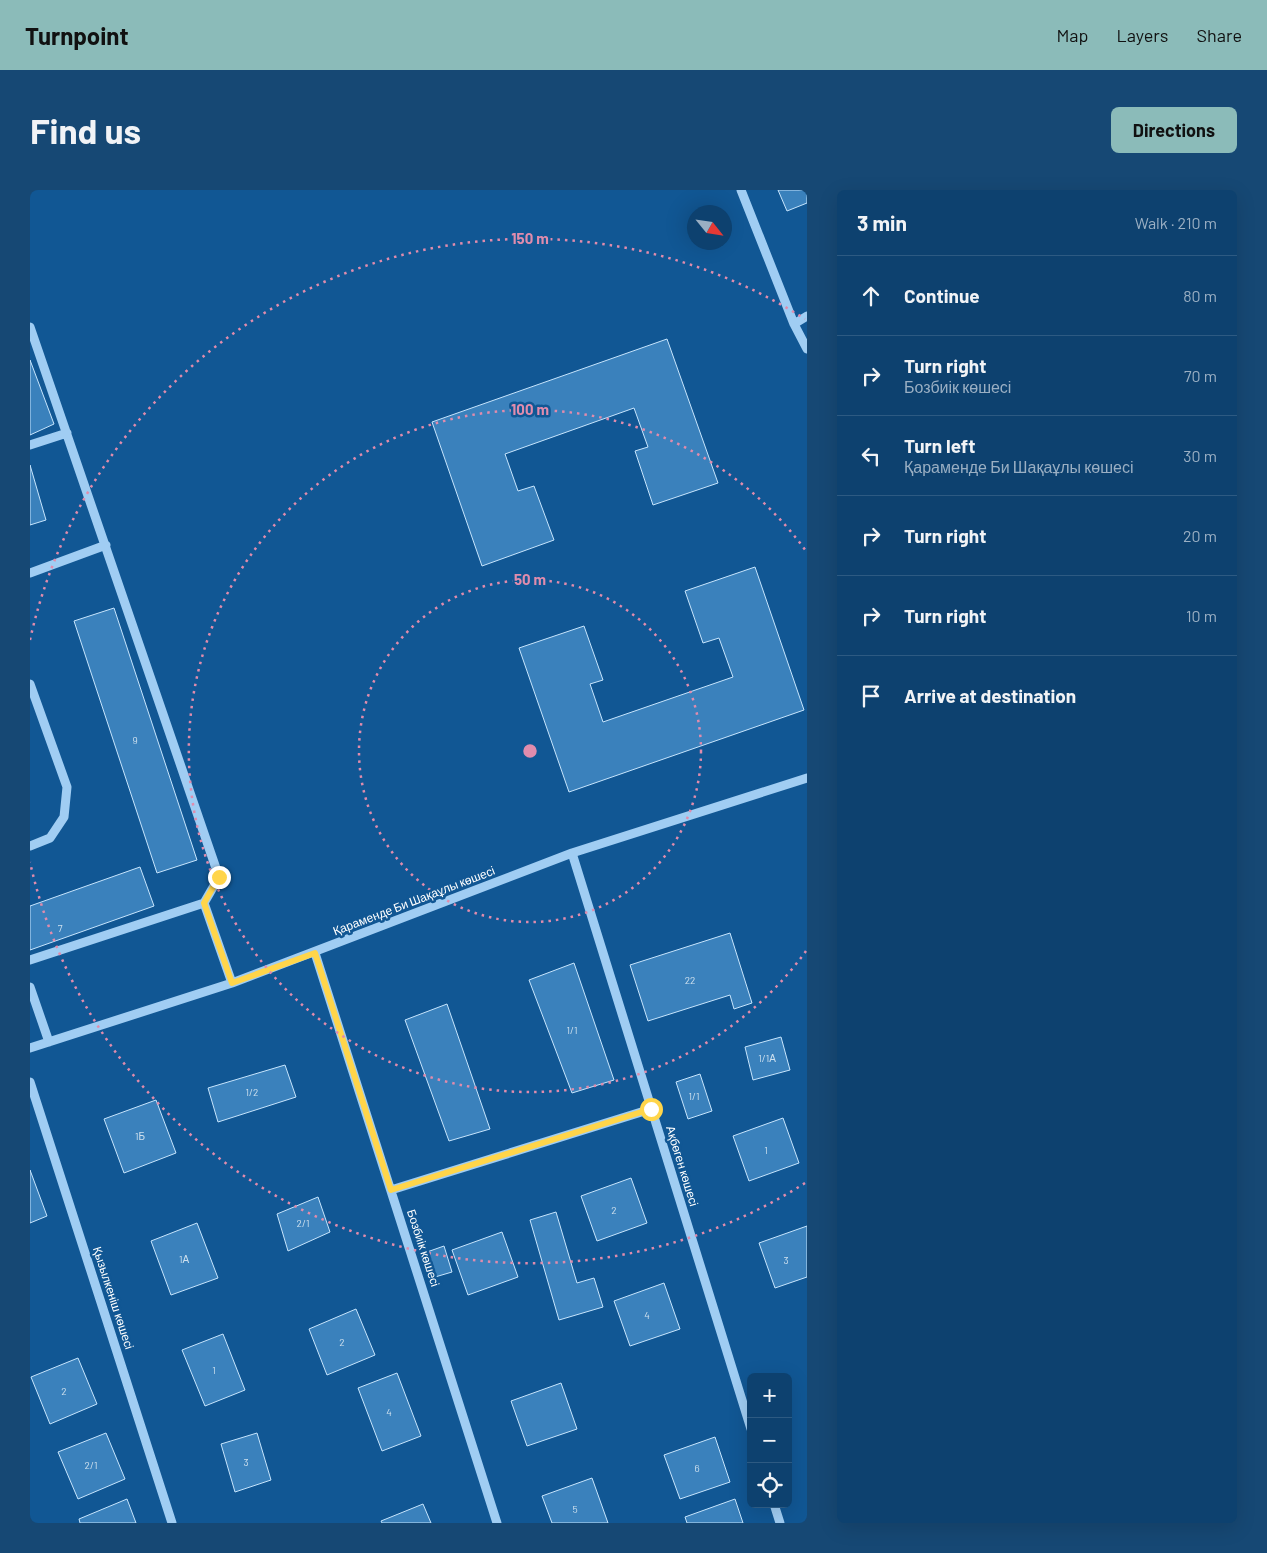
<!DOCTYPE html>
<meta charset="utf-8">
<style>
:root{--surface:#0d416f;--page:#164874;--text:#f1f3f6;--muted:#9aafc3;--line:#2d5a82;--accent:#8bbbb9}
body{margin:0;font-family:Barlow,sans-serif;background:var(--page);color:var(--text)}
.controls{position:absolute;right:15px;bottom:15px;display:grid;overflow:hidden;border-radius:8px;box-shadow:0 5px 20px #0002}
.controls button{width:45px;height:45px;display:grid;place-items:center;padding:0;border:0;border-bottom:1px solid var(--line);background:var(--surface);color:var(--text);font:25px sans-serif}
.compass{position:absolute;left:657px;top:15px;width:45px;height:45px;border-radius:50%;background:var(--surface);box-shadow:0 5px 20px #0002;rotate:120deg}
.stop{position:absolute;width:15px;height:15px;margin:-11px;border:4px solid #ffd54a;border-radius:50%;background:#fff}
.stop.end{background:#ffd54a;border-color:#fff;box-shadow:0 1px 5px #0008}
.list{margin:0;padding:0;list-style:none}
h2{display:flex;justify-content:space-between;align-items:center;height:65px;margin:0;padding:0 20px;font-size:21px}
h2 small{font-size:16px;font-weight:400;color:var(--muted)}
.list li{display:grid;grid-template-columns:32px 1fr auto;gap:15px;align-items:center;box-sizing:border-box;height:80px;padding:0 20px;border-top:1px solid var(--line)}
.list b{display:block;font-size:19px;white-space:nowrap}
.list p{margin:0;font-size:16px;white-space:nowrap;color:var(--muted)}
.list em{font-size:16px;font-style:normal;color:var(--muted)}
.icon{flex:none;width:28px;height:28px;fill:none;stroke:currentColor;stroke-width:2;stroke-linecap:round;stroke-linejoin:round}
.map{position:relative;flex:none;width:777px;height:1333px;overflow:hidden;border-radius:8px}
header{display:flex;align-items:center;gap:30px;box-sizing:border-box;height:70px;padding:0 25px;background:var(--accent);color:#111}
header strong{font-size:24px}
nav{display:flex;gap:28px;margin-inline-start:auto;font-size:18px}
.intro{display:flex;align-items:center;justify-content:space-between;box-sizing:border-box;height:120px;padding:0 30px}
h1{margin:0;font-size:35px}
.button{padding:12px 22px;border-radius:8px;background:var(--accent);color:#111;font-size:18px;font-weight:700}
main{display:flex;gap:30px;padding:0 30px}
aside{flex:1;background:var(--surface);border-radius:8px;box-shadow:0 5px 20px #0002}
.map>svg:first-child{display:block}
.building{fill:#3a81bc;stroke:#c7e5fd}
.lines{fill:none;stroke-linecap:round;stroke-linejoin:round}
.minor{stroke:#a0cdf3;stroke-width:9}
.route{stroke:#ffd54a;stroke-width:6}
.ring{fill:none;stroke:#e08cad;stroke-width:2.5;stroke-dasharray:2.5 5}
.labels{text-anchor:middle;stroke-width:5;stroke-linejoin:round;paint-order:stroke}
.number-label{font-size:10px;fill:#cee0ee}
.street-label{font-size:12px;fill:#fff;stroke:#115794}
.centre{fill:#e08cad;stroke:#115794;stroke-width:2.5}
.ring-label{font-size:15px;text-anchor:middle;font-weight:bold;fill:#e08cad;stroke:#115794;stroke-width:5;stroke-linejoin:round;paint-order:stroke}
</style>
<header>
<strong>Turnpoint</strong>
<nav><a>Map</a><a>Layers</a><a>Share</a></nav>
</header>
<div class="intro"><h1>Find us</h1><a class="button">Directions</a></div>
<main>
<div class="map">
<svg width="777" height="1333" viewBox="0 0 777 1333">
<rect width="100%" height="100%" fill="#115794"/>
<!-- building -->
<path class="building" d="M748,0H777V13L757,21Z
M637,149L688,293L623,315L605,261L618,257L604,218L475,264L488,301L504,296L524,350L452,376L402,232Z
M0,170L24,234L0,245Z
M0,275L16,330L0,335Z
M725,377L774,520L539,602L489,458L554,436L573,490L560,494L573,532L703,487L689,448L673,453L655,401Z
M84,418L167,670L127,683L44,431Z
M110,677L124,716L0,760V716Z
M700,743L722,813L704,819L700,805L618,831L600,775Z
M544,773L584,890L542,903L499,790Z
M417,814L460,939L419,951L375,830Z
M751,847L760,880L723,890L715,857Z
M255,875L266,907L188,932L178,898Z
M670,884L682,921L658,929L646,892Z
M126,910L146,963L94,983L74,929Z
M753,928L769,973L719,991L703,946Z
M0,980L17,1026L0,1033Z
M601,988L617,1033L567,1051L551,1006Z
M288,1007L300,1042L258,1061L247,1024Z
M526,1022L547,1093L564,1088L573,1117L529,1130L500,1030Z
M167,1033L188,1088L141,1105L121,1051Z
M777,1036V1087L745,1098L729,1053Z
M472,1042L488,1087L438,1105L422,1060Z
M414,1056L422,1082L405,1087L397,1062Z
M634,1093L650,1139L600,1156L584,1111Z
M326,1119L345,1165L297,1185L279,1139Z
M193,1144L215,1200L175,1216L152,1160Z
M48,1168L67,1214L20,1234L1,1187Z
M367,1183L391,1246L352,1261L328,1198Z
M531,1193L547,1239L497,1256L481,1211Z
M76,1243L95,1289L48,1309L28,1262Z
M227,1243L241,1290L205,1302L191,1254Z
M685,1247L700,1292L650,1309L634,1265Z
M562,1288L578,1333H522L512,1306Z
M97,1309L106,1333H50L49,1329Z
M705,1309L713,1333H657L655,1327Z
M393,1314L401,1333H352L351,1331Z"/>
<g class="lines">
<!-- minor -->
<path class="minor" d="M711,0L764,134L777,159
M764,134L777,126
M0,137L189,687L174,713L0,770
M0,255L37,243
M0,383L76,355
M0,494L37,597L34,627L20,648L0,656
M542,663L721,1239
M174,713L202,793
M285,763L467,1333
M0,797L19,852
M0,858L202,793L542,663L777,588
M0,892L142,1333
M361,1000L621,919
M744,1314L750,1333"/>
</g>
<g class="lines">
<!-- route -->
<path class="route" d="M189,687L174,713L202,793L285,763L361,1000L621,919"/>
</g>
<!-- distance rings -->
<g class="ring">
<circle cx="500" cy="561" r="171"/>
<path d="M776 761A341 341 0 1 1 776 361"/>
<path d="M775 993A512 512 0 0 1 0 672M0 450A512 512 0 0 1 775 129"/>
</g>
<g class="labels">
<!-- number labels -->
<g class="number-label">
<text x="105" y="554">9</text>
<text x="30" y="742">7</text>
<text x="660" y="794">22</text>
<text x="542" y="844">1/1</text>
<text x="737" y="872">1/1А</text>
<text x="222" y="906">1/2</text>
<text x="664" y="910">1/1</text>
<text x="110" y="950">1Б</text>
<text x="736" y="964">1</text>
<text x="584" y="1024">2</text>
<text x="273" y="1037">2/1</text>
<text x="154" y="1073">1А</text>
<text x="756" y="1074">3</text>
<text x="617" y="1129">4</text>
<text x="312" y="1156">2</text>
<text x="184" y="1184">1</text>
<text x="34" y="1205">2</text>
<text x="359" y="1226">4</text>
<text x="216" y="1276">3</text>
<text x="61" y="1279">2/1</text>
<text x="667" y="1282">6</text>
<text x="545" y="1323">5</text>
</g>
<!-- street labels -->
<g class="street-label">
<text transform="translate(384 711) rotate(-21)" y="4">Қараменде Би Шақаұлы көшесі</text>
<text transform="translate(652 976) rotate(73)" y="4">Ақбөген көшесі</text>
<text transform="translate(393 1058) rotate(72)" y="4">Бозбиік көшесі</text>
<text transform="translate(83 1108) rotate(72)" y="4">Қызылкеніш көшесі</text>
</g>
</g>
<circle cx="500" cy="561" r="8" class="centre"/>
<g class="ring-label">
<text x="500" y="54">150 m</text>
<text x="500" y="225">100 m</text>
<text x="500" y="395">50 m</text>
</g>
</svg>
<div class="controls">
<button>+</button>
<button>−</button>
<button><svg class="icon" aria-label="locate" viewBox="0 0 24 24"><circle cx="12" cy="12" r="6"/><path d="M12 2v4M12 18v4M2 12h4M18 12h4"/></svg></button>
</div>
<svg class="compass" viewBox="-18 -18 36 36"><path d="M0-13l5 13h-10z" fill="#e53935"/><path d="M0 13l5-13h-10z" fill="#9aafc3"/></svg>
<div class="stop" style="left:621px;top:919px"></div>
<div class="stop end" style="left:189px;top:687px"></div>
</div>
<aside>
<h2>3 min<small>Walk · 210 m</small></h2>
<ul class="list">
<li><svg class="icon" aria-label="ahead" viewBox="0 0 24 24"><path d="M12 20V5M6 11l6-6 6 6"/></svg><div><b>Continue</b></div><em>80 m</em></li>
<li><svg class="icon" aria-label="right" viewBox="0 0 24 24"><path d="M7 20v-9h11M14 6l5 5-5 5"/></svg><div><b>Turn right</b><p>Бозбиік көшесі</p></div><em>70 m</em></li>
<li><svg class="icon" aria-label="left" viewBox="0 0 24 24"><path d="M17 20v-9H6M10 6l-5 5 5 5"/></svg><div><b>Turn left</b><p>Қараменде Би Шақаұлы көшесі</p></div><em>30 m</em></li>
<li><svg class="icon" aria-label="right" viewBox="0 0 24 24"><path d="M7 20v-9h11M14 6l5 5-5 5"/></svg><div><b>Turn right</b></div><em>20 m</em></li>
<li><svg class="icon" aria-label="right" viewBox="0 0 24 24"><path d="M7 20v-9h11M14 6l5 5-5 5"/></svg><div><b>Turn right</b></div><em>10 m</em></li>
<li><svg class="icon" aria-label="arrive" viewBox="0 0 24 24"><path d="M6 21V4h12l-3 4 3 4H6"/></svg><div><b>Arrive at destination</b></div></li>
</ul>
</aside>
</main>
